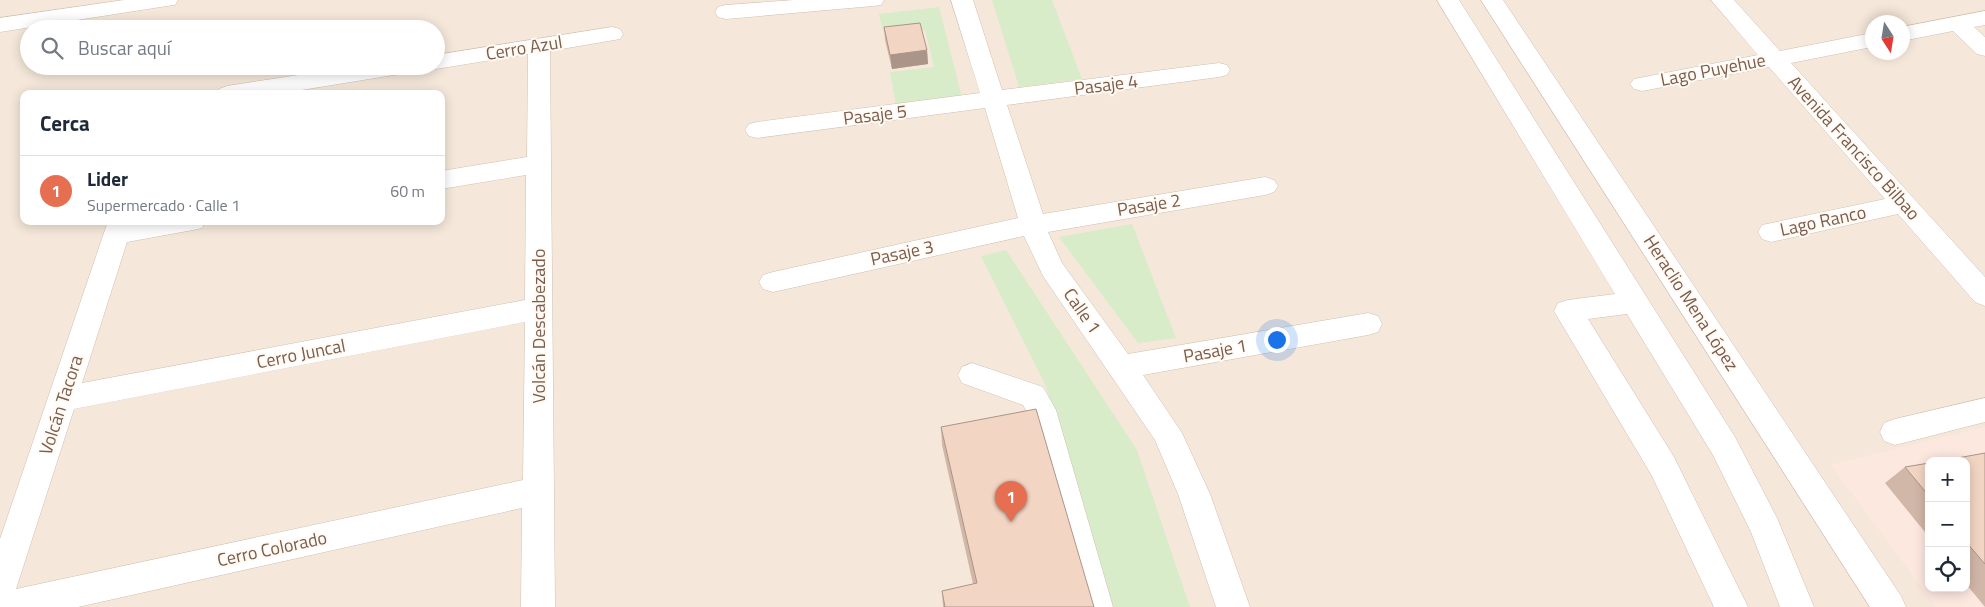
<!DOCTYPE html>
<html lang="es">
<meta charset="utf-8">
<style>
:root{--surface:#fff;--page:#f6f6f7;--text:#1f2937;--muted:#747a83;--line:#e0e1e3;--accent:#e76f51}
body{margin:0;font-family:"Titillium Web",sans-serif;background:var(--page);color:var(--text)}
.controls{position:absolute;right:15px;bottom:15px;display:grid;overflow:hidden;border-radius:10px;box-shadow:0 2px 12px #0003}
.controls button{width:45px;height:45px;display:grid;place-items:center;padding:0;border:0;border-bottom:1px solid var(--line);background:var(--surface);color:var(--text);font:25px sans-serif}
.compass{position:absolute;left:1865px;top:15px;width:45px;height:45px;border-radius:50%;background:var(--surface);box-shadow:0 2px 12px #0003;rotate:168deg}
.you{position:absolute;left:1276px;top:339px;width:18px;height:18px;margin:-12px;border:4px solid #fff;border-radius:50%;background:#1a73e8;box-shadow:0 0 0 8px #1a73e833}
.badge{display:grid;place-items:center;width:32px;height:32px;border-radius:50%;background:var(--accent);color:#fff;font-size:16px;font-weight:700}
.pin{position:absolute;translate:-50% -41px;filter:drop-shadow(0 1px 2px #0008)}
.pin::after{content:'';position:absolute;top:26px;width:18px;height:15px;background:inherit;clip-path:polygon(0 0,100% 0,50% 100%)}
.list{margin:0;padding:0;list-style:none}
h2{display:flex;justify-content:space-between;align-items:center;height:65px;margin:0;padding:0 20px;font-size:21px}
h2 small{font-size:16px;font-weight:400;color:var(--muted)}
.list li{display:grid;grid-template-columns:32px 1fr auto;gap:15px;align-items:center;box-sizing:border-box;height:70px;padding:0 20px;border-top:1px solid var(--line)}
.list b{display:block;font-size:19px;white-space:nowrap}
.list p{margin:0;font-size:16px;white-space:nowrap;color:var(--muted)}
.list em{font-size:16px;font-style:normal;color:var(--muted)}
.icon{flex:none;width:28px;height:28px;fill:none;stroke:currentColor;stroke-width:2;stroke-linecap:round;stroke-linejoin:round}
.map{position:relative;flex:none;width:1985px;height:607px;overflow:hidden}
.search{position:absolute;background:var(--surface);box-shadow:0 2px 12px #0003;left:20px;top:20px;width:425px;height:55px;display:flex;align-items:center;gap:12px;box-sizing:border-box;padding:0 18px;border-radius:28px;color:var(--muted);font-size:19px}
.panel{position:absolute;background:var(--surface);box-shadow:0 2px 12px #0003;left:20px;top:90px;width:425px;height:135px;border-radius:10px}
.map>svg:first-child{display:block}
.residential{fill:#f5e8da;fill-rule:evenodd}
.commercial{fill:#fde8e0;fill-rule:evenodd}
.green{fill:#d8ecc9}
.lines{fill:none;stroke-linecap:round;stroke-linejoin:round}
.minor-casing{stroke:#d1beb0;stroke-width:1}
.minor{fill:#fff;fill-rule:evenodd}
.wall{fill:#d1b7a8}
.shaded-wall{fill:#aa9588}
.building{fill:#f3d5c3;stroke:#aa9588}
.labels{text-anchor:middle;stroke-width:4;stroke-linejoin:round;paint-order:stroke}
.street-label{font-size:18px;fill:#7a5c4d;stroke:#fffaf3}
</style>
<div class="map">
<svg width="1985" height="607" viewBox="0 0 1985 607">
<rect width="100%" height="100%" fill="#fdf6ec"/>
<!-- residential -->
<path class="residential" d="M0,0H1985V607H0ZM1872,22H1902V52H1872ZM29,29H436V66H29ZM24,94H441V221H24ZM1929,461H1966V588H1929Z"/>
<!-- commercial -->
<path class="commercial" d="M1985,427V607H1936L1831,465ZM1929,461H1966V588H1929Z"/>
<!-- green -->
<path class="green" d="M992,0H1052L1082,79L1019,87Z
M939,7L962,97L896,105L890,72L934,67L925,30L884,35L879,14Z
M1132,224L1176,338L1138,343L1059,237Z
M1006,250L1137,450L1190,607H1111L1046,386L981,256Z"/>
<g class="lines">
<defs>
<path id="minor" d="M124,0H178L175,5L167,6L0,32V18Z
M794,0H884L881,5L873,6L726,19L718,17L715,12L718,7L726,5Z
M951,0H973L1002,90L1219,63L1227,65L1230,70L1227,75L1219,77L1007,105L1043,214L1265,177L1274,180L1278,186L1274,192L1265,195L1048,232L1062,263L1128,354L1368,313L1378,316L1382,324L1378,332L1368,335L1143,375L1182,433L1210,494L1250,607H1216L1178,494L1155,440L1043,276L1024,236L773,292L763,289L759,282L763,275L773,272L1018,218L985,108L757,138L749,136L745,130L749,124L757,122L980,93Z
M1437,0H1459L1735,437L1777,518L1814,607H1780L1751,532L1713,455L1627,314L1588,319L1674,457L1748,607H1714L1652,476L1554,311L1558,303L1568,300L1615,294Z
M1481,0H1503L1901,596L1906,607H1870Z
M1711,0H1734L1780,51L1872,33V47L1791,63L1985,277V306L1975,302L1898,214L1771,242L1762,239L1758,232L1762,225L1885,199L1769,67L1642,91L1634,89L1630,84L1634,79L1758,55Z
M1985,11V25L1974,27L1985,37V56L1977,54L1953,31L1902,41V27Z
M612,27L620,29L623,34L620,39L550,51L555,607H521L522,508L78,607H0V539L108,221H206L202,228L193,230L127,242L82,383L525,300L526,175L441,189V171L527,157L528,54L436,69L427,66H436V55ZM525,322L523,480L16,589L74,409Z
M357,66H417L414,71L406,73L277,94H216L219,89L227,86Z
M972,363L1043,387L1056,410L1113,607H1079L1027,412L1023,405L962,383L958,375L962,367Z
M1985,398V422L1895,445L1884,441L1880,432L1884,423L1895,419Z"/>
</defs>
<!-- minor casing -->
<use href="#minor" class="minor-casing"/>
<!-- minor -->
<use href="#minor" class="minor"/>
</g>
<!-- wall -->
<path class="wall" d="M884,27L927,50L928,64L892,69L885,40Z
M941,427L1094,607H943L942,591L973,584L942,445Z
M1985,453V607L1966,584V461Z
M1929,463V537L1885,483L1905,467Z"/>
<!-- shaded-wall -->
<path class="shaded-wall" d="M927,50L928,64L892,69L890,55Z"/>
<!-- building -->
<path class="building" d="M920,23L927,50L890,55L884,27Z
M1036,409L1094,607H945L942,591L977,583L941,427Z
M1985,453V564L1966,542V461H1941Z
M1929,463V496L1905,467Z"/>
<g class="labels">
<!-- street labels -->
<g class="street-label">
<text transform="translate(524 48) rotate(-9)" y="6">Cerro Azul</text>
<text transform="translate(1713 70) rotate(-11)" y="6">Lago Puyehue</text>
<text transform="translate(1106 85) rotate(-7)" y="6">Pasaje 4</text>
<text transform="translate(875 115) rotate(-7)" y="6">Pasaje 5</text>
<text transform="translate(1854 148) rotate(48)" y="6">Avenida Francisco Bilbao</text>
<text transform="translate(1149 205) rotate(-9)" y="6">Pasaje 2</text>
<text transform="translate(1823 221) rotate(-12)" y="6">Lago Ranco</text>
<text transform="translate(902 253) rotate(-12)" y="6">Pasaje 3</text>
<text transform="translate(1691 303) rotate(57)" y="6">Heraclio Mena López</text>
<text transform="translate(1082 311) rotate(55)" y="6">Calle 1</text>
<text transform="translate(539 326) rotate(-90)" y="6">Volcán Descabezado</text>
<text transform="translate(1215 351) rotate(-10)" y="6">Pasaje 1</text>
<text transform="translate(301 354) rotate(-11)" y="6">Cerro Juncal</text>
<text transform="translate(61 405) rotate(-72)" y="6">Volcán Tacora</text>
<text transform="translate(272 549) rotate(-12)" y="6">Cerro Colorado</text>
</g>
</g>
</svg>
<div class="controls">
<button>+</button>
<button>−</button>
<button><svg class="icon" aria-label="locate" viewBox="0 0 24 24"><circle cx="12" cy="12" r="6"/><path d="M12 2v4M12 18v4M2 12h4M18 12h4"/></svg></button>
</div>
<svg class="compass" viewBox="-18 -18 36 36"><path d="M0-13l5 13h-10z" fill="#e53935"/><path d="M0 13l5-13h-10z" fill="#747a83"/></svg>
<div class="you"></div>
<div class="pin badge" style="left:1011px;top:522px">1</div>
<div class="search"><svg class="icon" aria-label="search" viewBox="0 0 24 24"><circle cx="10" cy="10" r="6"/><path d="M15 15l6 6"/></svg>Buscar aquí</div>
<section class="panel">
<h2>Cerca<small></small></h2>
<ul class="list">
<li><span class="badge">1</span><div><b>Lider</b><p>Supermercado · Calle 1</p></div><em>60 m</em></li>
</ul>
</section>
</div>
